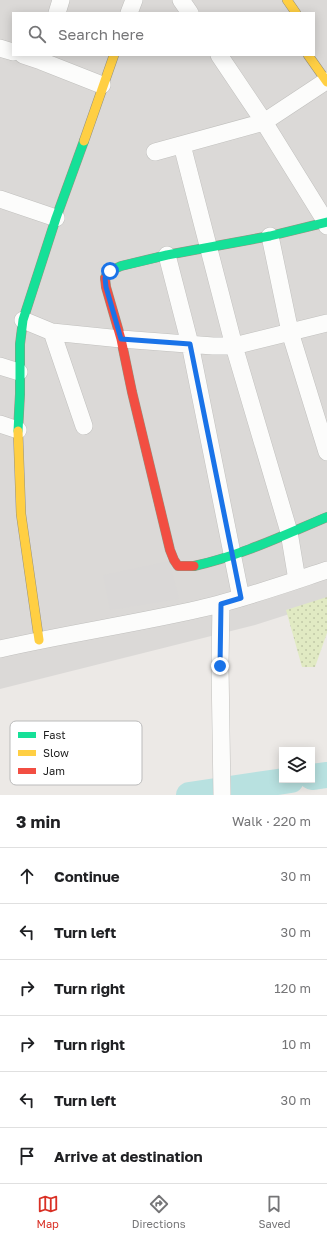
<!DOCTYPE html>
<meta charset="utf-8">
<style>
:root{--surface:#fff;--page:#f2f2f2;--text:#202124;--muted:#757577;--line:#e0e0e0;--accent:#d93025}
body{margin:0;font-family:"Golos Text",sans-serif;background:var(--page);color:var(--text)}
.controls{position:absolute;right:12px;bottom:12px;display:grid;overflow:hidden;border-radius:0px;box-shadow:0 2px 10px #0003}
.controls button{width:36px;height:36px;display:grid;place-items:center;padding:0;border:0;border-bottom:1px solid var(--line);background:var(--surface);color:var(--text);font:20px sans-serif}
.stop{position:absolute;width:12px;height:12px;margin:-9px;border:3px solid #1a73e8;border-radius:50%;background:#fff}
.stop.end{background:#1a73e8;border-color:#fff;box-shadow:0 1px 4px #0008}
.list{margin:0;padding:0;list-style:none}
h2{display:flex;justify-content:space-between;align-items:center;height:52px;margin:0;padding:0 16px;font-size:17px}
h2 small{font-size:13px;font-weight:400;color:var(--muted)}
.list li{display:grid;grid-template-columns:26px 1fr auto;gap:12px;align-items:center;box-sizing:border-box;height:56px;padding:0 16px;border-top:1px solid var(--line)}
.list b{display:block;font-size:15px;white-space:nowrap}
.list em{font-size:13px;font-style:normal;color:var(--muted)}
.icon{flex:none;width:22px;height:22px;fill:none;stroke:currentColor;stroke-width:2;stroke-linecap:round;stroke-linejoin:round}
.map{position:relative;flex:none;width:327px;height:795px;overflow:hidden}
.search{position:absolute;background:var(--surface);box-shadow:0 2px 10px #0003;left:12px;right:12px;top:12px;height:44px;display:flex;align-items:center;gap:10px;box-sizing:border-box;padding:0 14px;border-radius:0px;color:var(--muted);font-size:15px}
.sheet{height:388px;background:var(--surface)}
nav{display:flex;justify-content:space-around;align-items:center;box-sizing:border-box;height:56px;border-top:1px solid var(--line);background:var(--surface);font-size:11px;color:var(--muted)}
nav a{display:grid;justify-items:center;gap:2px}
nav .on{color:var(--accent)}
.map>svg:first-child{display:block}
.residential{fill:#dbd9d7;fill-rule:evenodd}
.religious{fill:#dad8d7}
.grass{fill:url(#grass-dots)}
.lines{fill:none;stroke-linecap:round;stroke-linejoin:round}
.river{stroke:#b8e1e0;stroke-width:26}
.street-casing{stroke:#c1c0be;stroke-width:18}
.fast-casing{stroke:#96927e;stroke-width:10}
.slow-casing{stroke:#96927e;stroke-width:10}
.jam-casing{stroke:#96927e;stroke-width:10}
.street{stroke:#fcfcfb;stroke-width:17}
.fast{stroke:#16e098;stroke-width:9}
.slow{stroke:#ffcf43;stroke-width:9}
.jam{stroke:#f24e42;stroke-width:9}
.route{stroke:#1a73e8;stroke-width:5}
.key{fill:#fff;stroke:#bbb;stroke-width:1}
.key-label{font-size:11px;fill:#1d1d1d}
</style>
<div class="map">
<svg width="327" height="795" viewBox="0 0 327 795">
<defs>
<pattern id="grass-dots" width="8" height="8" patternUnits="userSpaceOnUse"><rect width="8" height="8" fill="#e1eac3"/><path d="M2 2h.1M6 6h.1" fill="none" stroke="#c1c8a7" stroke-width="1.8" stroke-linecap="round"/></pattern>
</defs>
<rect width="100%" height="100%" fill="#ece9e6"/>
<!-- residential -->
<path class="residential" d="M0,0H327V602L255,625L0,689ZM13,13H314V55H13Z"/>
<!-- religious -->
<path class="religious" d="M169,561L179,599L110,610L103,575Z"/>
<!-- grass -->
<path class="grass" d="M327,597V633L315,667H302L286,610Z"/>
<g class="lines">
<!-- river -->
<path class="river" d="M312,777L327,775
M189,795L291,780"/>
<defs>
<path id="street" d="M181,0L190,13
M57,13L61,0
M129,13L134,0
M0,48L13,52
M23,55L41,61L102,85
M219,55L264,122L326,222L327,226
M182,145L234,346L289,532L297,580
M155,152L264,122L326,81
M0,199L56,218
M270,236L290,332L327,452
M167,255L190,344L241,598
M23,320L52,332L121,339L213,346H234L327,323
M52,332L84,426
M0,366L19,372
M0,424L18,430
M221,604L220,666L222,795
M0,649C66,634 133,624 199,609C243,599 285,584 327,570"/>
<path id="fast" d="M105,278L110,271L121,266L167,255L270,236L327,222
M18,431L20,394V344L23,320L56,218L84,141
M194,566C240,556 284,535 327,517"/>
<path id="slow" d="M287,0L296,13
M308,55L327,82
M84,141L114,55
M18,431L21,514L39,640"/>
<path id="jam" d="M105,278L106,287L121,339L132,392L170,550L174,560L178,566H194"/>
</defs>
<!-- street casing -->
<use href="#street" class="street-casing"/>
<!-- fast casing -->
<use href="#fast" class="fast-casing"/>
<!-- slow casing -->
<use href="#slow" class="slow-casing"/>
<!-- jam casing -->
<use href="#jam" class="jam-casing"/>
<!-- street -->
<use href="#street" class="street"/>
<!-- fast -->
<use href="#fast" class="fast"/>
<!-- slow -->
<use href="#slow" class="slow"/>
<!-- jam -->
<use href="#jam" class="jam"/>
</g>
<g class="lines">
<!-- route -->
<path class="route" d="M110,271L105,278L106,287L121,339L190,344L241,598L221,604L220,666"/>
</g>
<!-- legend -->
<rect x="10" y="721" width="132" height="64" rx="6" class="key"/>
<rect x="18" y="732" width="18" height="6" fill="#16e098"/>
<rect x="18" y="750" width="18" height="6" fill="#ffcf43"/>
<rect x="18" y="768" width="18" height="6" fill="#f24e42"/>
<g class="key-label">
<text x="43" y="739">Fast</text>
<text x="43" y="757">Slow</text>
<text x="43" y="775">Jam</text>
</g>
</svg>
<div class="controls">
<button><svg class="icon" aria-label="layers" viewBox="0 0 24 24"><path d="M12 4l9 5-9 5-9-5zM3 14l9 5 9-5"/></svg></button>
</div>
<div class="stop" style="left:110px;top:271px"></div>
<div class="stop end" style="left:220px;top:666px"></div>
<div class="search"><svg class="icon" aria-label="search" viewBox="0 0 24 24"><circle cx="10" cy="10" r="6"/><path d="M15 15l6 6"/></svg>Search here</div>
</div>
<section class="sheet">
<h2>3 min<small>Walk · 220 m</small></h2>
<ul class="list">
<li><svg class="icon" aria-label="ahead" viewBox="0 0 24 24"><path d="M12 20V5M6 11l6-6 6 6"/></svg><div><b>Continue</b></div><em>30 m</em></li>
<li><svg class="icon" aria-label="left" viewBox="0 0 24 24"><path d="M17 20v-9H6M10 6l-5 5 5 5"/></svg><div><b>Turn left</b></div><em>30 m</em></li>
<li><svg class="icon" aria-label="right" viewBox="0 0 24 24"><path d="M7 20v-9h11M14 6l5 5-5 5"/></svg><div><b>Turn right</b></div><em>120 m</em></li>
<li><svg class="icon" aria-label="right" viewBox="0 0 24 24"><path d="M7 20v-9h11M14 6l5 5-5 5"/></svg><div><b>Turn right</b></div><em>10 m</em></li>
<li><svg class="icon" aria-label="left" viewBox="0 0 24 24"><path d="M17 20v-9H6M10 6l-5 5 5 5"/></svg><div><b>Turn left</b></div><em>30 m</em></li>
<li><svg class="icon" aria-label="arrive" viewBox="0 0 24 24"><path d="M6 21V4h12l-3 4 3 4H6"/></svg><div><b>Arrive at destination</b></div></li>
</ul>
</section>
<nav>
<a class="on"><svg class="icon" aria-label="map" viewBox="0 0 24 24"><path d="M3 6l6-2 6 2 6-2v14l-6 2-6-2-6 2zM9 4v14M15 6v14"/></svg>Map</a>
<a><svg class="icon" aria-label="directions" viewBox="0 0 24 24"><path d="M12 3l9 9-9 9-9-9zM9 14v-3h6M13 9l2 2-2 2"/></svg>Directions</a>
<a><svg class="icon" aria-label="saved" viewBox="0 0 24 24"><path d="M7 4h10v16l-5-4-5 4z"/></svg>Saved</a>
</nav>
